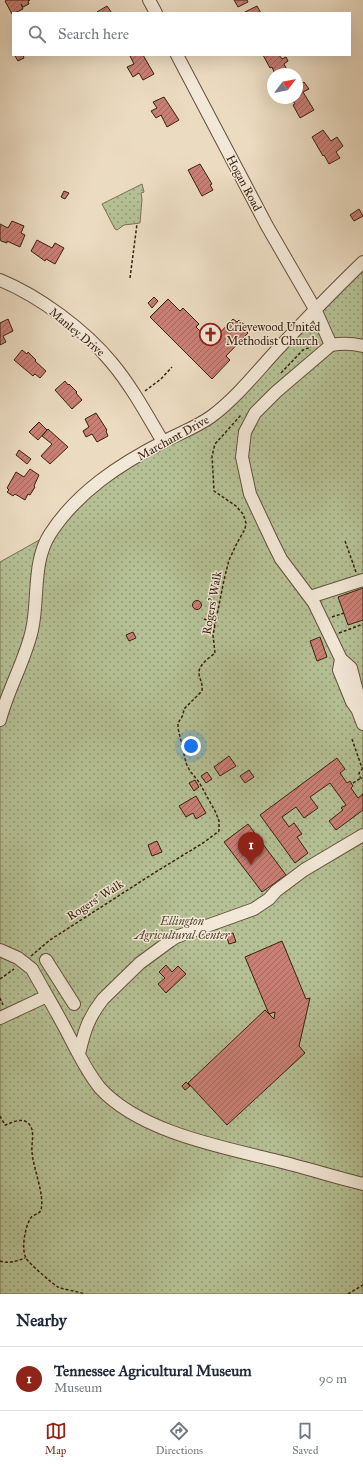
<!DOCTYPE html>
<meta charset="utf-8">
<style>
:root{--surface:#fff;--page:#f6f6f7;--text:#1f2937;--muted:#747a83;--line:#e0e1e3;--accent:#8f2418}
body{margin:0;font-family:"IM FELL Great Primer",serif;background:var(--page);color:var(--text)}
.compass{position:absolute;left:267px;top:68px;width:36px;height:36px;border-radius:50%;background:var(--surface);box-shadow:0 4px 16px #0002;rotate:58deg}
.you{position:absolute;left:191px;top:746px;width:14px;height:14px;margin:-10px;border:3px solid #fff;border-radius:50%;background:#1a73e8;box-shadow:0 0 0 6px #1a73e833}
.badge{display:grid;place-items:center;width:26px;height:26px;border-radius:50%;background:var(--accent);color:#fff;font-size:13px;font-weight:700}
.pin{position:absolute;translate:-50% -33px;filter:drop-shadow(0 1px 2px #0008)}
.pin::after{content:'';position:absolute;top:21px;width:14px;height:12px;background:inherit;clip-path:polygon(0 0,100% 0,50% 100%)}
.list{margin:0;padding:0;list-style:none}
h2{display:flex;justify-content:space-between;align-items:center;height:52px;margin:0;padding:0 16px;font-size:17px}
h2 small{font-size:13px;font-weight:400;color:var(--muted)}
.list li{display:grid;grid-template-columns:26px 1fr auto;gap:12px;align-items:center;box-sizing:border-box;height:64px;padding:0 16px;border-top:1px solid var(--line)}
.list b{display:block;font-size:15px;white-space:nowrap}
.list p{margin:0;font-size:13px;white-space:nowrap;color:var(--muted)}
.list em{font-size:13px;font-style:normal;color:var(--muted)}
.icon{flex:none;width:22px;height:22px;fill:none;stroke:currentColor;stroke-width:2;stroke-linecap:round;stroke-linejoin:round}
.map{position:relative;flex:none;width:363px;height:1294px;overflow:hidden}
.search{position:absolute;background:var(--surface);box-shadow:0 4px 16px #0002;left:12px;right:12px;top:12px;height:44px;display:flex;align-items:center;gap:10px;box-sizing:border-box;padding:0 14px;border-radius:0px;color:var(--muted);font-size:15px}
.sheet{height:116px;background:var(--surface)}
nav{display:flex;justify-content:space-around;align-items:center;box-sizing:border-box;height:56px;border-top:1px solid var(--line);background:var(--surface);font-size:11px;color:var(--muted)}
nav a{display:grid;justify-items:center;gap:2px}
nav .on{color:var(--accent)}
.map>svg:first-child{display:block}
.park{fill:url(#park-dots);stroke:#777252}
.building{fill:url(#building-hatch);stroke:#392210}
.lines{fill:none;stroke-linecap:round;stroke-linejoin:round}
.minor-casing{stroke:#66503c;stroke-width:14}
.path{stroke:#392210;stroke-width:1.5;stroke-dasharray:3 2;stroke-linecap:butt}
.minor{stroke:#f2e8d7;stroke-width:12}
.labels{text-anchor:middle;stroke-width:3;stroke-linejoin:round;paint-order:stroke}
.street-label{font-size:12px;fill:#392210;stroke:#f2e8d7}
.poi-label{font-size:12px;fill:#392210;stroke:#f2e8d7;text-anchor:start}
.park-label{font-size:12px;font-style:italic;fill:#584a31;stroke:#f2e8d7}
</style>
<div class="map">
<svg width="363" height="1294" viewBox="0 0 363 1294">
<defs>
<pattern id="park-dots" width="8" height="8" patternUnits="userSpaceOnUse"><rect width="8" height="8" fill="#b5c195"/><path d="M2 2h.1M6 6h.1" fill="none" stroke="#949c78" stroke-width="1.8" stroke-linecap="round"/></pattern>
<pattern id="building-hatch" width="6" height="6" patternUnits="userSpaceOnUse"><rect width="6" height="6" fill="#ca7f75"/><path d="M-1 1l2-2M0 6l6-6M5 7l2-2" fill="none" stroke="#a5685f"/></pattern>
</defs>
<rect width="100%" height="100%" fill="#ebdbc1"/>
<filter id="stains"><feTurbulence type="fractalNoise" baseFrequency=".005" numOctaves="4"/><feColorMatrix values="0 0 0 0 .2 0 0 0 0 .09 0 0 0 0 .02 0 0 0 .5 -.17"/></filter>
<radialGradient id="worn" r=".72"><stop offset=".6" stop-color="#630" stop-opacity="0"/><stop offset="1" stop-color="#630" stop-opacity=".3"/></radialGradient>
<!-- park -->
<path class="park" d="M142,184L144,192L141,193L142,199L140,223L124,225L117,230L115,229L102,204Z
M363,262V1294H0V562L50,534L92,487L203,422Z"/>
<!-- building -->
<path class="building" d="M7,0H30L28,1L29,4L23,7L21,4L23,9L12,14L5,1Z
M234,0H247L248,2L238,7Z
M107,6L112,13H97V12Z
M257,6L261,13H243Z
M18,55H23L24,58L18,61L15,56Z
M131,55H143L154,74L143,80L139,73L133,77L127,67L134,64L130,56Z
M263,55H279L282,59L286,57L288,61L284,64L289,74H275L272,67L270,68Z
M304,82L309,89L303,92L314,110L300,118L293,105L295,104L291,98H297V84L298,83L299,85Z
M164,97L179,120L167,127L161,115L156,118L151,111L157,108L153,102Z
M323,130L331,141L337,137L343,146L336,152L340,158L329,164L324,155L323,156L312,137Z
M200,164L212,184L210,185L213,190L202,196L188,170Z
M64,191L69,193L65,199L61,197Z
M359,209L363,216L354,221L350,215Z
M12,221L24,226L21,233L25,235L20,247L7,241V243L1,241L0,239V224L8,228Z
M37,240L52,248L55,243L64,248L55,264L46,259L45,261L31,251Z
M154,297L158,301L152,308L148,303Z
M168,299L180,311L183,308L199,324L196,327L211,342L233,319L237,322L239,320L247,327L245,330L248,333L226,356L230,360L212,379L150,317Z
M8,319L13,331L3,336L6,342L0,345V323Z
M22,350L27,354L28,352L36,360L35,361L46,371L40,378L35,374L33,376L14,360Z
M65,381L68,385L69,384L77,392L76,393L82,400L72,409L55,390Z
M96,413L107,430L106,431L108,436L97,442L92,434L86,437L83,431L89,427L85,419Z
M39,422L47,430L38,440L29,432Z
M48,429L68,447L50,464L41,456L52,444L42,436Z
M19,450L31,459L27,464L16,455Z
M30,469L39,475L34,486L35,487L30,495L28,494L25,500L15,494L13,496L7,492L9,490L7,488L16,472L24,477Z
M363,588V620L348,625L338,597Z
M192.5 605a4.5 4.5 0 1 1 9 0a4.5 4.5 0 1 1-9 0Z
M133,632L136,638L129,641L126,635Z
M320,637L327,657L317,661L310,641Z
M229,756L236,766L220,776L214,767Z
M337,758L345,769L340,773L347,783L350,781L353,786L351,788L358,798L363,794V810L336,830L329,821L343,810L341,808L346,805L330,783L310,797L318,808L304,818L296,807L282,817L289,827L294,823L302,834L297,837L308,853L295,863L260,815Z
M249,770L254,777L245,783L240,776Z
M207,772L212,779L206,783L201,776Z
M195,780L199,787L194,791L189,783Z
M196,796L206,813L196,819L193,813L186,817L179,806Z
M248,824L286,875L262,892L224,842Z
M157,841L162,852L152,856L148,845Z
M233,933L236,942L229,944L226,935Z
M282,941L306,999L310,998L299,1046L305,1053L227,1125L188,1083L265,1010L274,1019L275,1012L269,1014L245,957Z
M166,965L172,972L178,966L186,974L166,993L158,984L165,978L159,972Z
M186,1082L190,1086L185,1090L182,1086Z"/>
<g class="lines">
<defs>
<path id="minor" d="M149,0L156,13
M177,55L267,226L315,309L331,345C343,343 351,343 363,346
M0,280C39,296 85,330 112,363C132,387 147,415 163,442
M331,345L276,392L255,413L245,432L242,457L250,494L273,543L281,559L314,603L341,659L351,668L359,699L358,711L363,724
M310,597L363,580
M341,659L339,670L352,702L357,709
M0,720C8,689 25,661 32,630C39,599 32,562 50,534C77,492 120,464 163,442C180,433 197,427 212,416C236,398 255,374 275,352C304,321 333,291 363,262
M0,950L18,958L32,969C43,989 55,1009 66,1030C76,1049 86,1071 100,1088C140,1132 222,1147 278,1161C306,1168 335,1177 363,1184
M46,960L74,1004
M0,1018L47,996
M79,1054C84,1032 88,1018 103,999L140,963L170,941L176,937L254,909L269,899L276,891L304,870L363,835"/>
</defs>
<!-- minor casing -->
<use href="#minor" class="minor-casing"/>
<!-- path -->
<path class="path" d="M130,278L137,224
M281,373L303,350L311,347
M145,391L161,379L172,367
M345,541L356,572
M332,617L344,613
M204,619L212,622L215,626
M339,633L363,624
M352,739L362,768
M363,768L359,773L360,777L363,780
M353,783L361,778
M31,956L50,940L154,873L203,843L219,831V821L216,813L199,782L190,771L186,763L178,728V723L183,715L184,709L202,691C203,684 200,680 199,674C198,665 209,658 215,653L213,635L224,580L229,560L237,543L245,529L246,523L243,514L236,506L214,491L212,456L215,444L241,415
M0,979L14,969
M0,998L3,1005
M0,1116L5,1125C12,1123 21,1117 28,1123C36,1130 31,1143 32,1152C33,1168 45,1195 41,1210C39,1215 32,1214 30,1219C25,1228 21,1249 26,1258C28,1263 53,1284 58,1287C66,1290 76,1291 85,1294
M0,1261C8,1264 17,1261 25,1258
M348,1294L363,1285"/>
<!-- minor -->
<use href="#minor" class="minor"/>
</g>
<!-- icons -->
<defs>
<symbol id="church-ring" viewBox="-11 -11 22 22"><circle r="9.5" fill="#f2e8d7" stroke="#8f2418" stroke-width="1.5"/><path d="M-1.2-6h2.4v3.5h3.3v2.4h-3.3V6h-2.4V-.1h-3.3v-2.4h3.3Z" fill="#8f2418"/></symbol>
</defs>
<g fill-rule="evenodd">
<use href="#church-ring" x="198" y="322" width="25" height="25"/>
</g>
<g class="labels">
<!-- street labels -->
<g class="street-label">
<text transform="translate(244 183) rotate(62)" y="4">Hogan Road</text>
<text transform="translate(77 332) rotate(40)" y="4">Manley Drive</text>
<text transform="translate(173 438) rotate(-29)" y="4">Marchant Drive</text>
<text transform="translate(212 603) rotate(-80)" y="4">Rogers’ Walk</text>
<text transform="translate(95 900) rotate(-33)" y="4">Rogers’ Walk</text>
</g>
<!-- poi labels -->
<g class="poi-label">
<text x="226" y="331">Crievewood United<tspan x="226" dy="14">Methodist Church</tspan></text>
</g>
<!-- park labels -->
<g class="park-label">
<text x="182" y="925">Ellington<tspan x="182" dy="14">Agricultural Center</tspan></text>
</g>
</g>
<rect width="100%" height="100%" filter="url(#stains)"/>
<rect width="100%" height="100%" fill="url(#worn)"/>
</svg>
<svg class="compass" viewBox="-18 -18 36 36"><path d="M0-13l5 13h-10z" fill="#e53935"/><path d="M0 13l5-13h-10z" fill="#747a83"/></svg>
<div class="you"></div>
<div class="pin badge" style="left:251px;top:865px">1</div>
<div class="search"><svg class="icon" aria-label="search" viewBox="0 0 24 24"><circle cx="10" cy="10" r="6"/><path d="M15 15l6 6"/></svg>Search here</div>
</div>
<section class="sheet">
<h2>Nearby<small></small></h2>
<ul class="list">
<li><span class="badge">1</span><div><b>Tennessee Agricultural Museum</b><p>Museum</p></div><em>90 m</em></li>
</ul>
</section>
<nav>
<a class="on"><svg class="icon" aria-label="map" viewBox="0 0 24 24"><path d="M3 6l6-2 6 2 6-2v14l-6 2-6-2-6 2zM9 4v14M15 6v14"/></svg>Map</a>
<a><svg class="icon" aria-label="directions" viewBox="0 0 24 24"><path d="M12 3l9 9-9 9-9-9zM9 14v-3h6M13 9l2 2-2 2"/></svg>Directions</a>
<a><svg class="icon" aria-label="saved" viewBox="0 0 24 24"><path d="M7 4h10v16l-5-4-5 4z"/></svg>Saved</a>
</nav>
